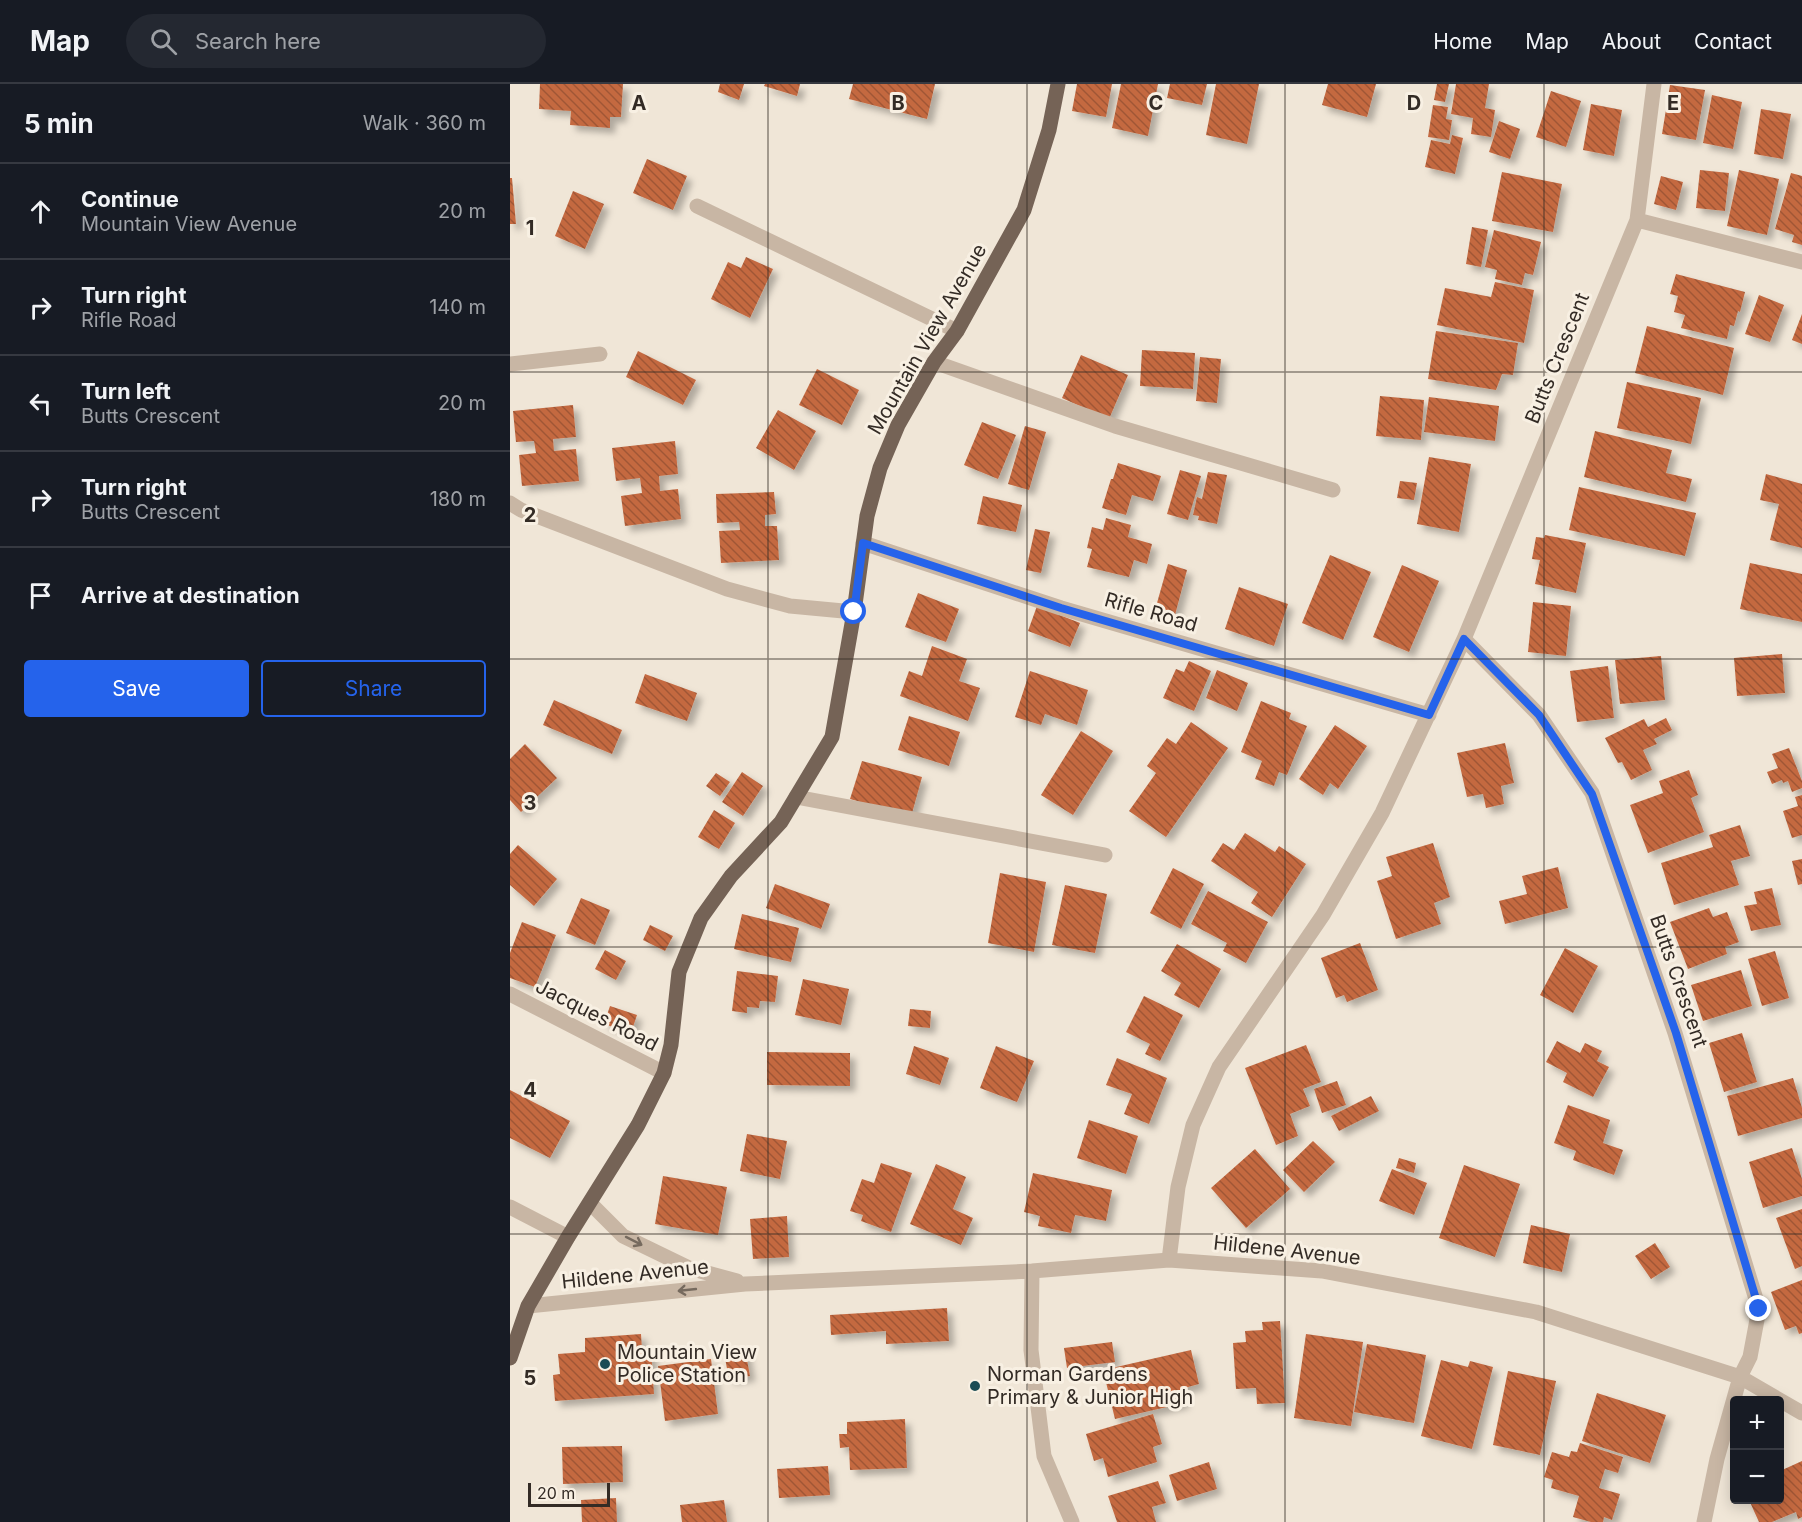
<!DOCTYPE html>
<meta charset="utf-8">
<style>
:root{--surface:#171b24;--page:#242831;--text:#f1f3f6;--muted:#9ea1a6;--line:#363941;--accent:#2563eb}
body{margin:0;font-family:Inter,sans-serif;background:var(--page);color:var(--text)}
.controls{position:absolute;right:18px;bottom:18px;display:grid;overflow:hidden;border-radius:6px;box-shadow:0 3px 15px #0003}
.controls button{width:54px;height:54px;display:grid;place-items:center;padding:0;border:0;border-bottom:2px solid var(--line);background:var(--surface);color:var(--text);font:30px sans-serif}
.scale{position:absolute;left:18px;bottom:15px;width:82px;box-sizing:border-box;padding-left:6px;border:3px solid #332b25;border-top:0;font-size:16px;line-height:21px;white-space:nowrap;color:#332b25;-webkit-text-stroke:4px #f8f0e3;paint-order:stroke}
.stop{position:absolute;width:18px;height:18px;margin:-14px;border:4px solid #2563eb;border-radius:50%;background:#fff}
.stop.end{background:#2563eb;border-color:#fff;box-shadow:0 2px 6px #0008}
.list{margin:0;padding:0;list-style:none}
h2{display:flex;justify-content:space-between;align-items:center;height:78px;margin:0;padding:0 24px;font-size:26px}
h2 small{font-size:20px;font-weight:400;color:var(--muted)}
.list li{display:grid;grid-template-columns:39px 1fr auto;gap:18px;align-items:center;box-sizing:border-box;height:96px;padding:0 24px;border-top:2px solid var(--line)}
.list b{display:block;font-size:22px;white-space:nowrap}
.list p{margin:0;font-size:20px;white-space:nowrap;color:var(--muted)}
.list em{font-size:20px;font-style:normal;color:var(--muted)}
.actions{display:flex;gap:12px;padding:18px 24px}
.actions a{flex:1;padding:14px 0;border:2px solid var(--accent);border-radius:6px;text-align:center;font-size:21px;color:var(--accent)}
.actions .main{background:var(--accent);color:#fff}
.icon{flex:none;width:33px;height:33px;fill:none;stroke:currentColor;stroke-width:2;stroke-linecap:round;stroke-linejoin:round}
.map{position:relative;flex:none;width:1292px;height:1438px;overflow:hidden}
header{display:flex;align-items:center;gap:36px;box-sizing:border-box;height:84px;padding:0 30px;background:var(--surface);border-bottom:2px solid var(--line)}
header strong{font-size:28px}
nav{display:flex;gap:33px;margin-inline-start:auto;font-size:21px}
.search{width:420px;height:54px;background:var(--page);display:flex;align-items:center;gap:15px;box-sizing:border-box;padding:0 21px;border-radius:33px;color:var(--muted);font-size:22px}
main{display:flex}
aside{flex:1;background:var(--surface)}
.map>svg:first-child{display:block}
.building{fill:url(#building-back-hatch);filter:url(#shadow)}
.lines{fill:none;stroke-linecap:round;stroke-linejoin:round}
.minor{stroke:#c8b6a4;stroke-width:15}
.major{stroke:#756356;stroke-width:15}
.oneway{stroke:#766a5e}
.route{stroke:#2563eb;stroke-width:8}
.grid{fill:none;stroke:#332b25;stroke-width:1.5;stroke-opacity:0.55}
.poi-dot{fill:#1c4c54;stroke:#f8f0e3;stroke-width:2}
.labels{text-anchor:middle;stroke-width:6;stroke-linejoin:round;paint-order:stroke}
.street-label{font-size:20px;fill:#332b25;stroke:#f8f0e3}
.poi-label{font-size:20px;fill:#332b25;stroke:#f8f0e3;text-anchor:start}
.grid-label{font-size:20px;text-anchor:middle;font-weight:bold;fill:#332b25;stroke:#f8f0e3;stroke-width:6;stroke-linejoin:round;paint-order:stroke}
</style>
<header>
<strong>Map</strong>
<div class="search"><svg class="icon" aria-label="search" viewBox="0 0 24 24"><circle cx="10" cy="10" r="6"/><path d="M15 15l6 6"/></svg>Search here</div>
<nav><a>Home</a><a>Map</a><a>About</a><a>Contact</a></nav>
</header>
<main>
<aside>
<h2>5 min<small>Walk · 360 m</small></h2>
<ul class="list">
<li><svg class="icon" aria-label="ahead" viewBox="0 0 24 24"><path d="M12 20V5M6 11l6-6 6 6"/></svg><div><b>Continue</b><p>Mountain View Avenue</p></div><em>20 m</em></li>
<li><svg class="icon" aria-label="right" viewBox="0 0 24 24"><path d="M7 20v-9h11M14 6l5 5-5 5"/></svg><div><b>Turn right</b><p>Rifle Road</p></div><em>140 m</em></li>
<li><svg class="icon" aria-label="left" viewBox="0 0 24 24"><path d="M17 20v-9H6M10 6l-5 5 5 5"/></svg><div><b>Turn left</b><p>Butts Crescent</p></div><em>20 m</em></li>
<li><svg class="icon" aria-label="right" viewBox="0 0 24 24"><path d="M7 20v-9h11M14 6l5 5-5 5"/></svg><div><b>Turn right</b><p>Butts Crescent</p></div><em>180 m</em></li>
<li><svg class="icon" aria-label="arrive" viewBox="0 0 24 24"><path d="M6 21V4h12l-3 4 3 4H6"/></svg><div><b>Arrive at destination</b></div></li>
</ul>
<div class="actions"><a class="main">Save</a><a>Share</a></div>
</aside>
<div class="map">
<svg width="1292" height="1438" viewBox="0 0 1292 1438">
<defs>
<pattern id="building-back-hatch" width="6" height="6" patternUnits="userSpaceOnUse" patternTransform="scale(1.5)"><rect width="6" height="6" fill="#c46941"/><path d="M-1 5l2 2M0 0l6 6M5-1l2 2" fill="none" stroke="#a05736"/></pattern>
<filter id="shadow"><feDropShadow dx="5.5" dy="5.5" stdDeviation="3" flood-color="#0004"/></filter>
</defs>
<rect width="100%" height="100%" fill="#f0e6d7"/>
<!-- building -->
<path class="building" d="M30,0H113L111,33H100V44L60,41L61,27L29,25Z
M210,0H234L229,16L208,8Z
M255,0H290L287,12L254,2Z
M343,0H425L417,35L339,15Z
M567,0H602L596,33L562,27Z
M611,0H648L638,52L602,44Z
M660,0H697L692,21L657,14Z
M706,0H749L737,60L696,51Z
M818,0H866L857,33L812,21Z
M927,0H939L935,18L924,16Z
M946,0H979L975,24L985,26L981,53L961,50L963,34L941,30Z
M1160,1L1195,6L1186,56L1152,50Z
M1041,7L1071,17L1056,63L1026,53Z
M1202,11L1232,18L1223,65L1193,59Z
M1081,20L1112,26L1104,72L1073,66Z
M923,21L938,23L936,35L942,36L939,56L918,53Z
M1251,25L1281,30L1273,75L1244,70Z
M989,37L1010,45L1000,75L979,68Z
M942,51L953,54L945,90L915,83L921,56L940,60Z
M137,75L177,92L163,126L123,109Z
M1190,86L1219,89L1215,127L1186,124Z
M1229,86L1269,95L1257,151L1217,142Z
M992,88L1052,100L1043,148L982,137Z
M1281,89L1292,92V161L1282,158L1284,151L1265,145Z
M1151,92L1173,98L1166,126L1144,120Z
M0,94H2L6,140H0Z
M63,107L94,120L75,165L45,152Z
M962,143L978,146L971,183L956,180Z
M984,146L1031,158L1023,191L1015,189L1012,201L985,195L987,186L975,183Z
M236,173L263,185L240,234L201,215L218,178L231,184Z
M1166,190L1235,208L1230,228L1228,227L1224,242L1220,241L1217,255L1171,244L1175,231L1164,228L1168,212L1160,210Z
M985,198L1024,206L1014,259L927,241L935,204L981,213Z
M1249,211L1274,221L1260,258L1235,250Z
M1292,230V260L1282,256Z
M1137,242L1224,264L1213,311L1125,289Z
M926,247L1008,259L1003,291L992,290L986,306L918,295Z
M632,266L685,269L683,305L630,302Z
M128,267L186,296L173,321L116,293Z
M571,271L618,291L599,335L552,314Z
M690,273L711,275L707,319L686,317Z
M307,285L349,306L332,341L289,321Z
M1117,298L1191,314L1181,360L1107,344Z
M870,312L914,316L911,356L866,352Z
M919,313L989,322L985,357L914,348Z
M63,321L66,353L43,355L44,367L66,365L69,397L12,402L9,371L26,369L24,357L6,358L3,327Z
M268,326L306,347L284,386L246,364Z
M472,338L506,351L488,395L454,381Z
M515,342L536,348L519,406L498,400Z
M1085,347L1162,366L1156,389L1182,395L1176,418L1074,393Z
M165,357L168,390L149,392L150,407L168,405L171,435L115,442L111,412L132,409L130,394L106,397L102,364Z
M919,373L961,380L949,448L907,440Z
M608,379L651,392L643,417L622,411L616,431L592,424L601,395H603Z
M670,386L691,392L678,436L657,430Z
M698,388L717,391L707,440L688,436L689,432L683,431L687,413L692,415Z
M1256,390L1292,400V464L1260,456L1269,420L1250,416Z
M890,397L907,399L904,416L887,414Z
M1069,403L1186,429L1175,472L1059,446Z
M264,408L266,430L255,431V442H267L269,476L211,479L209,447L230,446L229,438L207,439L206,410Z
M473,412L512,421L506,448L467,440Z
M596,434L621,441L618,453L642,460L637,480L624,476L619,493L577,483L582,465L577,464L582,443L593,446Z
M525,445L540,448L531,489L516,486Z
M1035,451L1076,459L1066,509L1025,500L1030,476L1022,475L1026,453L1034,454Z
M820,471L861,488L833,556L792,539Z
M1240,479L1292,490V538L1230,525Z
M658,480L677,486L665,531L645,526Z
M892,481L929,497L899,568L863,553Z
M729,503L778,520L764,562L715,545Z
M408,509L449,525L436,558L395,543Z
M1023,518L1061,522L1056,572L1018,568Z
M527,522L570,539L560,563L518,547Z
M422,562L457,575L449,597L470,604L458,637L390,612L399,587L412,592Z
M1272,570L1275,609L1227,612L1224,574Z
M1151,572L1155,616L1110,620L1105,576Z
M679,577L701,587L684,627L653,614L666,585L674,588Z
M1098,582L1104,634L1067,638L1060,587Z
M707,586L738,599L727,627L696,614Z
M520,587L578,606L567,641L535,630L531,641L505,633Z
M135,590L187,609L177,637L125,619Z
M44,616L112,646L102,670L33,641Z
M751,617L781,629L779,635L797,642L777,691L769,688L764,702L745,695L752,677L731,668Z
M399,632L450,648L439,682L388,666Z
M1156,634L1162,646L1144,655L1147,660L1133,666L1142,686L1121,696L1112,678L1108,679L1095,654L1134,635L1138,643Z
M681,638L718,664L656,753L619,727L646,689L637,682L657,654L666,660Z
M825,641L857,662L828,705L820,699L813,711L789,695Z
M571,647L603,667L563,731L531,711Z
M995,659L1004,699L991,702L994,720L976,724L973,710L957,713L947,669Z
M15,660L47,694L11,728L0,716V675Z
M1279,664L1292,697V704L1282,708L1278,697L1273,699L1272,696L1262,700L1257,688L1268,684L1262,670Z
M352,677L412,693L401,733L340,715Z
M1179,686L1188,711L1181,714L1194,748L1138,769L1120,721L1153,709L1149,697Z
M232,688L253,702L233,732L212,718Z
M206,689L220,698L210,712L196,702Z
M1292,711V751L1282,754L1273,727L1288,722L1285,713Z
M204,726L225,739L209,765L188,753Z
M1230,741L1240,772L1221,777L1229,801L1164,821L1151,779L1203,763L1199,751Z
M735,749L765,768L769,762L796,780L762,833L741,819L748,808L701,777L713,759L724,766Z
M923,759L940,813L924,819L931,840L886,855L867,797L882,792L876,773Z
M8,761L47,795L24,822L0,801V770Z
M1292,775V800L1288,801L1282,777Z
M1048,783L1058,824L995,840L989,817L1017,810L1012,792Z
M663,784L694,800L671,845L640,829Z
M490,789L536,798L524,868L478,859Z
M265,800L320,820L311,845L256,824Z
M555,801L597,810L585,869L542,861Z
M1262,804L1271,841L1241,847L1234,822L1247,820L1244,808Z
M698,807L758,838L736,879L713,867L717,859L681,840Z
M71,814L100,826L85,861L56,849Z
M1199,824L1203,833L1217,828L1229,858L1215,863L1217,870L1178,885L1160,838Z
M232,830L289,844L281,878L224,865Z
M12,838L46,851L25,903L0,894V869Z
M140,841L163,852L155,867L133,856Z
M850,859L868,906L837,918L834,911L826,914L811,874Z
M667,860L711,885L689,924L664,911L671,899L651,887Z
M1055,864L1088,882L1063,929L1030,911Z
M95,866L116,877L106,896L85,885Z
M1265,867L1279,914L1252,922L1238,875Z
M1231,886L1242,922L1193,937L1181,901Z
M227,887L268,892L265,918L250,917L249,924L237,923V929L222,927Z
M293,895L339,905L331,941L285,931Z
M634,912L673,931L650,977L635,970L640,960L616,948Z
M100,922L127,931L121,949L94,940Z
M400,925L421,927L420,944L398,942Z
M1232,949L1247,998L1214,1008L1199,959Z
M1047,957L1070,969L1075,959L1092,967L1087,977L1099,983L1083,1013L1053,998L1057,989L1036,978Z
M796,961L811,998L793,1005L800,1022L780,1030L788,1052L766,1061L735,984Z
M404,962L439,974L430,1001L396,990Z
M486,962L524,977L507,1018L470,1004Z
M257,968L340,969V1002L257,1001Z
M607,974L657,994L639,1040L614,1030L622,1010L596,1001Z
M1283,994L1292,1024V1034L1228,1052L1217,1012Z
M827,997L836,1021L812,1029L804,1005Z
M0,1006L60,1037L40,1074L0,1054Z
M861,1012L869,1027L829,1047L821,1032Z
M1058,1021L1100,1036L1093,1059L1113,1066L1104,1091L1063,1076L1066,1067L1044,1059Z
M579,1036L628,1052L616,1090L567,1074Z
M237,1050L277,1057L270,1095L230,1087Z
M803,1057L825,1078L794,1108L773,1086Z
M1282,1064L1292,1095V1112L1253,1124L1239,1078Z
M745,1065L780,1105L736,1144L701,1104Z
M889,1074L906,1079L904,1089L886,1084Z
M371,1079L402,1089L381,1148L351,1137L353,1131L340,1127L352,1095L364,1099Z
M426,1080L456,1093L443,1125L463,1134L451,1161L400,1140Z
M954,1081L1010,1100L985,1173L929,1154Z
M882,1085L917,1099L904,1131L869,1117Z
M523,1089L602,1106L596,1137L565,1131L561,1149L528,1142L530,1132L514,1128Z
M153,1092L217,1103L208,1151L145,1140Z
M1292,1125V1182L1285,1185L1266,1134Z
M277,1132L279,1173L243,1175L240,1135Z
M1021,1141L1060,1150L1052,1188L1013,1179Z
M1145,1159L1160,1183L1141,1195L1125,1172Z
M1292,1196V1249L1289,1250L1286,1242L1275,1246L1261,1208Z
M437,1224L439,1257L376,1260V1247L321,1251L320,1231Z
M770,1237L775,1319L747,1320L746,1304L726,1305L723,1259L736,1258L735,1247L753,1246L752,1238Z
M131,1250L132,1266L141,1265L144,1310L45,1317L43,1291L50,1290L48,1270L75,1268V1254Z
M796,1250L853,1258L841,1342L784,1334Z
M602,1258L605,1278L557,1284L554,1264Z
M857,1260L916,1271L904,1339L844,1328Z
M235,1265L240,1292L219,1295L214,1269Z
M681,1266L689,1300L671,1305L674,1319L605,1335L593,1286Z
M201,1275L208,1330L155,1337L148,1282Z
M931,1276L958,1283L960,1277L983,1283L962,1365L911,1352Z
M998,1287L1046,1297L1030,1371L983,1361Z
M1087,1309L1156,1331L1140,1379L1072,1357Z
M643,1330L652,1360L643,1363L647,1378L598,1393L593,1374L584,1377L576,1350Z
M395,1335L397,1384L340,1386L339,1363L330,1364L329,1350H337V1338Z
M1070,1359L1113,1373L1108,1389L1095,1385L1089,1404L1110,1410L1102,1436L1094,1433L1093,1438H1081L1063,1433L1069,1412L1041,1404L1043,1396L1034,1393L1042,1368L1059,1373L1061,1367L1067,1368Z
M112,1362L113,1398L53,1400L52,1363Z
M1292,1377V1433L1288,1435L1286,1428L1262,1438H1249L1239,1416H1270V1387Z
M699,1378L707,1405L667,1417L659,1391Z
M318,1382L320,1411L269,1414L267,1385Z
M648,1397L656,1419L642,1423L646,1438H607L598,1412Z
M106,1414L107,1438H72L71,1416Z
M214,1416L217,1438H172L170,1421Z"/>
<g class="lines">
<!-- minor -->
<path class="minor" d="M187,122L447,247
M1127,136L1292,178
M424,278L605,342L823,406
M0,280L90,270
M0,419L11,426L217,505L280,522L344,528
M353,459L551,524L919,631
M954,555L1029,631L1082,709L1165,949L1249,1225L1240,1273L1230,1293L1207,1375L1194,1438
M286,713L595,771
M0,910L154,989
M80,1119L113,1152L179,1184L227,1197
M0,1123L58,1153
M659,1176L668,1103L683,1041L709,983L813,831L872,729L954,555L1127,136L1144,0
M522,1187L521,1266L534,1372L562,1438
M18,1222L235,1200L522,1187L659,1176L812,1187L1026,1228L1230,1293L1292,1329"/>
<!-- major -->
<path class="major" d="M0,1274L18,1222L58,1153L128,1041L154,989L161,961L169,888L191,834L221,792L271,738L322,653L344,528L357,432L370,384L388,341L424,278L447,247L514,126L539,46L548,0"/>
</g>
<!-- one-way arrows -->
<defs><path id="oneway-shaft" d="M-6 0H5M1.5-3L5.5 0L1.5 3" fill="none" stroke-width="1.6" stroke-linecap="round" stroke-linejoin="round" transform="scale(1.5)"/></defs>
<g class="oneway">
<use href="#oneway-shaft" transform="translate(124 1157) rotate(27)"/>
<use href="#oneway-shaft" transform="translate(177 1206) rotate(174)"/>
</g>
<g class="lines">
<!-- route -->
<path class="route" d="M344,528L353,459L551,524L919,631L954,555L1029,631L1082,710L1166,949L1249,1225"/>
</g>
<!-- grid -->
<path class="grid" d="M258,0V1438M517,0V1438M775,0V1438M1034,0V1438M0,288H1292M0,575H1292M0,863H1292M0,1150H1292"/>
<!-- markers -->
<g class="poi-dot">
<circle cx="95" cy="1280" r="6"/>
<circle cx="465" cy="1302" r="6"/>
</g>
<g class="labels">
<!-- street labels -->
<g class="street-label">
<text transform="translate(417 255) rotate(-60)" y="7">Mountain View Avenue</text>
<text transform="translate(1047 274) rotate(-68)" y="7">Butts Crescent</text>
<text transform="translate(641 528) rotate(16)" y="7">Rifle Road</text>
<text transform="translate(1169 897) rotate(71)" y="7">Butts Crescent</text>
<text transform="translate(87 931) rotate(27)" y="7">Jacques Road</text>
<text transform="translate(777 1166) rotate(6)" y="7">Hildene Avenue</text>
<text transform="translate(125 1190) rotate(-6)" y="7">Hildene Avenue</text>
</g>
<!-- poi labels -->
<g class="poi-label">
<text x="107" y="1275">Mountain View<tspan x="107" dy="23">Police Station</tspan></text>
<text x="477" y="1297">Norman Gardens<tspan x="477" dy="23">Primary &amp; Junior High</tspan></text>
</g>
</g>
<g class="grid-label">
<text x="129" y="26">A</text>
<text x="388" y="26">B</text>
<text x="646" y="26">C</text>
<text x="904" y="26">D</text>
<text x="1163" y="26">E</text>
<text x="20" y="151">1</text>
<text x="20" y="438">2</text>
<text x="20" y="726">3</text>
<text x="20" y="1013">4</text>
<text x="20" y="1301">5</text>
</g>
</svg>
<div class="controls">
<button>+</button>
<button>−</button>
</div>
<div class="scale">20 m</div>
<div class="stop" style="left:344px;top:528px"></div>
<div class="stop end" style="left:1249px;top:1225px"></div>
</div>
</main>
